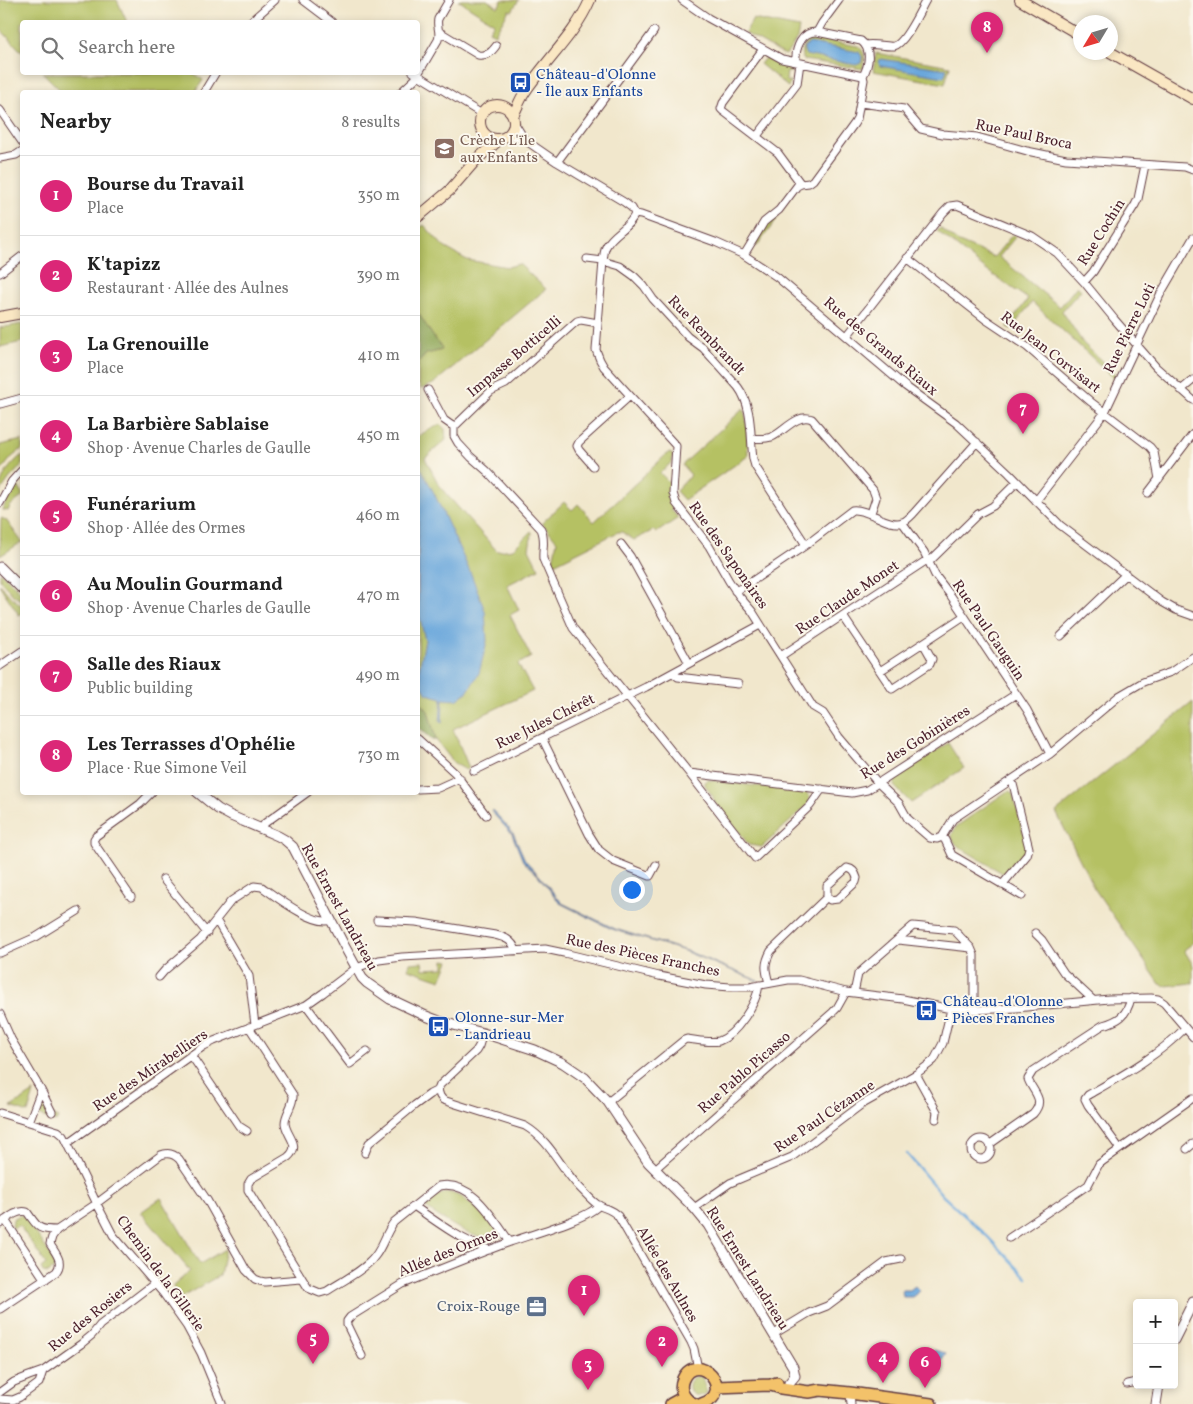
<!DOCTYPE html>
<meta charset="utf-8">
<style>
:root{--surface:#fff;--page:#f6f6f6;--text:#222;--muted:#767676;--line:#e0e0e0;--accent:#db2777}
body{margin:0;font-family:Vollkorn,serif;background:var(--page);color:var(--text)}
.controls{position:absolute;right:15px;bottom:15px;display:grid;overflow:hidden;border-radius:5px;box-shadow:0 2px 8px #0003}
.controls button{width:45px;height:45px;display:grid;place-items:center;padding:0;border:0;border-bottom:1px solid var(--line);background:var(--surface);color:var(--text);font:25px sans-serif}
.compass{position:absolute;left:1073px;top:15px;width:45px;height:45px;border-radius:50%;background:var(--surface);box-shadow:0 2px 8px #0003;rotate:232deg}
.you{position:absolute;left:631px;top:889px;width:18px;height:18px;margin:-12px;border:4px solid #fff;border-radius:50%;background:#1a73e8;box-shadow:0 0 0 8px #1a73e833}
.badge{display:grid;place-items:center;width:32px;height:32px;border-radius:50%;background:var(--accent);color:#fff;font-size:16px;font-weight:700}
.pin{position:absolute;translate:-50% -41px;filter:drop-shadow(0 1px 2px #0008)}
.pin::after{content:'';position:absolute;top:26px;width:18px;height:15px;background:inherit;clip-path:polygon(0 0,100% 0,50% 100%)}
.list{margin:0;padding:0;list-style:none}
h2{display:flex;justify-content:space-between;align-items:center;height:65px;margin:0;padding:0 20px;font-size:21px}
h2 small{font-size:16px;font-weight:400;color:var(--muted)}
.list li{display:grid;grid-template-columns:32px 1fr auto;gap:15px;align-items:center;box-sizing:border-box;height:80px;padding:0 20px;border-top:1px solid var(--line)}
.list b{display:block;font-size:19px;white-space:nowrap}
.list p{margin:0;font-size:16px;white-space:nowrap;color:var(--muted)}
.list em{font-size:16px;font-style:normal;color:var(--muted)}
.icon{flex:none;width:28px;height:28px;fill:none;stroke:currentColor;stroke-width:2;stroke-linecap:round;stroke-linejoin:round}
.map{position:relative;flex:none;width:1193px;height:1404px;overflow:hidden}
.search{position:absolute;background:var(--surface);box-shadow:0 2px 8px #0003;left:20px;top:20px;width:400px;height:55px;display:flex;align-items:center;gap:12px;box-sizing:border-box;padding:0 18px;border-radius:5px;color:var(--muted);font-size:19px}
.panel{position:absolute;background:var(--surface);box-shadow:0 2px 8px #0003;left:20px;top:90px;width:400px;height:705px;border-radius:5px}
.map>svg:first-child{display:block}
.green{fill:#b5c163;stroke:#807047}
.forest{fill:#90a759;stroke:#6d6342}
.water{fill:#6aa7dc;stroke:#5a6384}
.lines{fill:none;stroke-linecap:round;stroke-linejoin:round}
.stream{stroke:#6aa7dc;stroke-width:2.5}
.minor-casing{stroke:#633d43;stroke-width:9}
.tertiary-casing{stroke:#633d43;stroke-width:11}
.secondary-casing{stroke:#633d43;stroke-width:12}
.primary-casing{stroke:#633d43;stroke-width:14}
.minor{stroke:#fff;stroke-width:7}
.tertiary{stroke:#fff;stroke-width:9}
.secondary{stroke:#fae7c3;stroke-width:10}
.primary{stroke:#f3c26a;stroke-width:11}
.labels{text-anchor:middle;stroke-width:4;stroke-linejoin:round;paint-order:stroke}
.transit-label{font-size:15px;fill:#164399;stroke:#fbf7ec;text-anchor:start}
.street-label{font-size:15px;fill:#4a1f2b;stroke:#fbf7ec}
.education-label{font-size:15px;fill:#785e54;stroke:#fbf7ec;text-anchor:start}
.service-label{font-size:15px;fill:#4e5e75;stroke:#fbf7ec;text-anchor:end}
</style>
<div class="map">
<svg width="1193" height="1404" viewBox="0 0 1193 1404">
<rect width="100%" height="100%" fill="#fbf7ec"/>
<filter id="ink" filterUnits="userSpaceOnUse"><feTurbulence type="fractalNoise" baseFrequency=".02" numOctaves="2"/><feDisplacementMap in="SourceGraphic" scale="10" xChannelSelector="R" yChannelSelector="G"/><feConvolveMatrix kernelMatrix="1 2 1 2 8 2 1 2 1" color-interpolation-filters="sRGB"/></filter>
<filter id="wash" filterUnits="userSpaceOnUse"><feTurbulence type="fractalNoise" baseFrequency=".0096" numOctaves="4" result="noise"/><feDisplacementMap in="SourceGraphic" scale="20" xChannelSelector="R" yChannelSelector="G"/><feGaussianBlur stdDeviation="1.12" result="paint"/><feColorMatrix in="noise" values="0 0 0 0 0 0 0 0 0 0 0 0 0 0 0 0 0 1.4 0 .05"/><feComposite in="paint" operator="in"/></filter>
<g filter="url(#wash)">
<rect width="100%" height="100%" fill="#f1e7cc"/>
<!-- green -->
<path class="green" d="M0,0H117L127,22H22V52L0,29Z
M458,0H487L498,7L502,0H519L512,11L509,10L495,34L489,31L494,23Z
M753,19L799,28L797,39L786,55L781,53L745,33Z
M810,38L858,46C867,53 864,59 863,69L804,60C798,52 804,44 810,38Z
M876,53L950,66L945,84L873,71Z
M766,57L778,62L788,65V67L793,71L792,72H787L786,81L791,82L788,87L760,64Z
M43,73H193L203,80L195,92H62Z
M779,216L757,246L755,245L767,225Z
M424,225L444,247L467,260L508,267L519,264L546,289L433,384L421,389L419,384L418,385V362L420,361L426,354L442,350L441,346L435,339L418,313V229Z
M940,228L957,241L994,257L1012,235L1016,236L999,257L1060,307L1077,286L1081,290L1062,311L1083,343L1116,375L1114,378L1032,302L1011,329L1007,327L1028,299L986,270L942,235L937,231Z
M22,324V342L0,347V328Z
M743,409L746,417L748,456L684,500L676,491L691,475L682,465Z
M440,424L445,429L446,440L425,458L440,487L497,551L513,549L531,531L532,533L529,549L539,569L507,585L519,610L510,615L531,657L518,664L533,691L453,729L469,768L466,770L454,763L436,740L428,711L418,700V436Z
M22,440V449L12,457L0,472V445Z
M669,452L673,455L672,462L660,473L670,483L669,497L673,508L671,509L678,518L656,533L654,530L634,540L622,532H618L552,565L557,541L542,523L564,502L572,510L578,504L594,522Z
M22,455V465L9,479L0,492C0,476 11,464 22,455Z
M17,484L22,493V497L10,506L8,511L3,510L6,501Z
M1,518L6,520L22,542L0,556Z
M0,572L22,593V601L13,595L0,580Z
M0,584L9,595L22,606V613L19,615L0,586Z
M1193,702V943L1184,950L1193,965V983L1165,986L1160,984L1094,888L1056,812Z
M948,743L964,768L911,803L894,786L895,779Z
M708,780L806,792L810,797L809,804L762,847L749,845L715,803L713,797L705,785V782Z
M1010,791L1013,794L1027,846L1024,854L1004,874L961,848C951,841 949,836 957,826L1006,792Z
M444,960L449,961L441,980L408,969L410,963L422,962L423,969L444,968Z
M34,1092L28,1113L11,1107Z
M42,1102C50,1106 46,1113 58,1118L56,1122L38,1115Z
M448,1192L460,1196L483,1212L498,1231L497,1238C480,1245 441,1218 426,1208V1201L432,1197Z
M161,1198L200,1264L225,1249L220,1275L177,1300L173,1286L190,1271L141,1212Z
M20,1215L26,1218L56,1263L54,1269L48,1273L43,1272L41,1268L46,1264L19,1225L14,1228L12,1226L13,1219Z
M699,1376L702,1377L707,1393C689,1404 681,1379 699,1376Z"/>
<!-- forest -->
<path class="forest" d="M418,313L435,339L441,346L442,350L426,354L420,361L418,362Z
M418,700L428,711L436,740H432L418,727Z"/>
<!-- water -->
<path class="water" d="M810,43L859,52L862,57L861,63L856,65L806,55L804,51V47Z
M881,59L947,69L944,77L880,66L878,61Z
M418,463L434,493L471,574L485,611L487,641L479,673L468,691L457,700L443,699L442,723L440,722L442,698L427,694L422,686L419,670L425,640L418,611Z
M492,810L508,827L514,835L525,860L538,874L562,903L615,929L689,952L758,981L682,950L612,929L560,903L538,875L523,861L512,834L491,811Z
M915,1286L920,1291L912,1297H903L902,1290H910Z
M934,1350L946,1353L938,1366H934L932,1361Z"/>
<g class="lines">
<!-- stream -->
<path class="stream" d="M907,1154L943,1196L985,1234L1027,1278"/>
</g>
</g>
<g filter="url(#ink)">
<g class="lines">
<defs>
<path id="minor" d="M303,0L332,22
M682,0L708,18L782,59L863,76
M250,22L275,0
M440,32L478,55C487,56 491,53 496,46
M817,32L822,23L839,0
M865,45C875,43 885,47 894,46C905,44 920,10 926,0
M763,49L723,103L721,109L723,111L778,153L801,184
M413,72L482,114
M204,92L216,72
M401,92L415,79L438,40C441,32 436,26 438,19L449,0
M860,103L904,109L921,129L943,134L977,137L1027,151L1066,159L1185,167L1193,170
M0,110L22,142
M514,122L525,140
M508,136L525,140L557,162L624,202L632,208L635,214
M757,136L797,84L800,63
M0,158L16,155L22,151
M557,162L654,31
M635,214C630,227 614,233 607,245C604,249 604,255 603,261L596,350L600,360L604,367L676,446L673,493L676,503L709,546L729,581L739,596L752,611L813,707L823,713L839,737L878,783L899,803L908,819L930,838L937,839L942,837L945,840L952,855L1022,896
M635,214L641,215L715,242L744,255L777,277L905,386L956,423L1009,473L1060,525L1162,602L1176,610L1193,616
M744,255L764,222L779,210L797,186L801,184L809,183L813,180L854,124L857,119L864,80L863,76C869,65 872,49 861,41L817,32C801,31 795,49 796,62
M907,258L985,319L1027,347L1091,402L1150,447L1154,452L1159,479
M587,259L603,261L620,266L634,276L644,286L653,299L688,337L703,348L738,387C753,407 750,435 753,459L755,466L806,545
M0,273L22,256
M1084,282L1093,272L1135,205L1138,199L1145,165
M847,336L943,213L950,206L957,205L1032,236L1057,253L1084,282L1115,320L1156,367L1193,400
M428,390L444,420L454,427V436L458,443L471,457L487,471L541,529C546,540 542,548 543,559L573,628L689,773L852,793L867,790L878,783L1016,694
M1181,390L1193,380
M0,404L22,398
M454,427L491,391L506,384L577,321L581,320L598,323
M752,438C759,439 765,439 772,437C785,431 797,413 812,419L873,490L876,498L871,513
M593,466L579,450L577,446L579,442L630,396
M1148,493L1193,434
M1036,501L1105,412L1161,293L1193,238
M0,503L12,481L22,470
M902,522L924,552L935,575L951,596L1027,710L1050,754
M621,544L630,556L689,663
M929,562L978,514L993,506L1017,482
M735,591L745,586L806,545L852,510C868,508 889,528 903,522C906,521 910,517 913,514L977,442
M843,616L892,689L930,664L932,659L923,643L880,671
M1061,636L1126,574
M923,643L964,616
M781,656L927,560
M0,666L22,651
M673,673L678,677L738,684
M542,738L589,834L599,850L613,861L650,876L656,865
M418,739L455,773L486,815
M474,771L646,687L760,625
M689,773L755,858L810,806L822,789
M418,789L438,788L460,778
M261,829L265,823L308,792
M942,837L953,819L1050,754L1119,696L1143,682L1171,672L1193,657
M847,868C853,869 855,872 857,878L856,882L838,899L830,900L827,897V886Z
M163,879L207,933
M1002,885L1027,855L1029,848L1012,780
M131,897L94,843V839L96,836L140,804L152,792
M216,920L249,976L255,1025
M377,920L416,922L495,935C504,937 513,940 516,951
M1035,933L1042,940L1064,973L1093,1000
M898,940L971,948
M0,953L36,937L78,911
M159,977L165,970L200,940L231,901L254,886L262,887C276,897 315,927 331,920
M769,983C765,969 764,964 771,951L827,897
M854,993L858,974L913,926L954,930L971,948L974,955V1010
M306,1005L350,1064L367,1051
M0,1014L11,1039L41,1090L29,1122
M249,1027L293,1095C294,1105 285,1113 285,1123C286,1136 302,1145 288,1157L251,1179L248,1184V1190L308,1288L320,1293L327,1291C341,1282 366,1269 375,1256C383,1246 386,1232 394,1222L439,1186C472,1179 494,1220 510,1242
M1185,1028C1158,1056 1121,1076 1088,1095L1085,1099L1088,1105L1120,1149L1193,1098
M191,1055L239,1126L247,1131
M916,1074L937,1112L936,1119
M41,1090L52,1112
M438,1090L440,1096L443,1100L525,1126C552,1142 560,1168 581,1189C586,1194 592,1201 598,1205C606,1209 611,1209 618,1216L691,1342L694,1349L698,1369
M608,1102L684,1040L687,1039C697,1040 709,1043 719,1041C736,1035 757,1003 759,985
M0,1113L58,1131L64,1136L97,1204L113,1235L163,1293L187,1327L201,1353L222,1404
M971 1149a10 10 0 1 1 20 0a10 10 0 1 1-20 0Z
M68,1143L204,1046L214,1041L306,1005L323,993L356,968L379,960L402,957L545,949L564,953L659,976L706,985L730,987H750L788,980H799L846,992L903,999L951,1009L974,1010L1016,1008L1109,999L1151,998L1158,999L1164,1003L1193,1037
M990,1144L1033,1114C1046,1099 1033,1093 1028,1079L1033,1071L1103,1025C1118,1021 1127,1016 1131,998
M1187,1149L1193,1144
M365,1153L369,1143L415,1105L430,1094L438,1090L440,1085L476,1051L479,1046L483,1033
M655,1169L833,1012L837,1008L846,992
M414,1206C438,1223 462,1241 490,1250
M694,1208L730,1183L792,1157L861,1105L916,1074L928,1065L934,1060L943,1043L951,1009
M5,1220L45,1280
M0,1224C8,1218 18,1209 27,1212C38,1227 37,1230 57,1230
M1009,1238L1088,1185L1099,1164L1120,1149
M0,1309L56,1272C64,1262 56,1254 50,1244L52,1237L57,1230L93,1206L161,1155C168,1152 174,1154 179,1159L207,1200L246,1270L255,1279L260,1281L265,1282L301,1279
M774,1334L809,1313L827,1306L886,1262L901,1259
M362,1356L347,1325V1321L350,1317L403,1284L413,1280C445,1267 477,1254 510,1242C529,1235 588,1219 599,1205
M1127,1384L1137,1382
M0,1392L14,1382L29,1376L43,1371L81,1344L92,1335L100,1325L155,1283
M850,1393L851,1404
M0,1399L13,1400L20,1397L39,1383L43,1371"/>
<path id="tertiary" d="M0,567L22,589
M197,792L218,809L231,816L278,836L285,840L293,847L346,949L362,978L367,983L390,999L426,1016L439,1021L483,1033L535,1050L563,1063L585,1078L608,1102L648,1162L694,1208L708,1225L793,1367L795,1376L789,1383
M1174,1340L1193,1302
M1156,1404L1159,1385"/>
<path id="secondary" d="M1020,0L1080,35
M1110,52L1193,99
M480 122a17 17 0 1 1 34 0a17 17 0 1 1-34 0Z
M513,116C517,108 520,99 525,92C546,60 575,35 590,0
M418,217L449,191L476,160L500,139
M0,317L22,313"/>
<path id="primary" d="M771,1385L781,1388L809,1392L820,1390L850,1393L931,1404
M716,1387L771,1385L777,1383
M671,1404L684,1397
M695,1404C685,1401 678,1390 683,1379C697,1349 738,1392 702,1404"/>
</defs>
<!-- minor casing -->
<use href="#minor" class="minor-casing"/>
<!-- tertiary casing -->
<use href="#tertiary" class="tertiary-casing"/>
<!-- secondary casing -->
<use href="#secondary" class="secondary-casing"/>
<!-- primary casing -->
<use href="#primary" class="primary-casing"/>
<!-- minor -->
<use href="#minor" class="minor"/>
<!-- tertiary -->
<use href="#tertiary" class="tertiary"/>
<!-- secondary -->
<use href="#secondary" class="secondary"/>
<!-- primary -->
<use href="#primary" class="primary"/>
</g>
</g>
<!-- icons -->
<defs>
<symbol id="bus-square" viewBox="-11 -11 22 22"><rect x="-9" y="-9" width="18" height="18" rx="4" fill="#1a4fb4" stroke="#fbf7ec"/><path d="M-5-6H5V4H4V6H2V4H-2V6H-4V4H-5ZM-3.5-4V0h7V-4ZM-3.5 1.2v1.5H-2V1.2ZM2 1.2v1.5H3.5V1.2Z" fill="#fff"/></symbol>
<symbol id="school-square" viewBox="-11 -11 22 22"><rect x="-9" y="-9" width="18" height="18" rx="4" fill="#8d6e63" stroke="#fbf7ec"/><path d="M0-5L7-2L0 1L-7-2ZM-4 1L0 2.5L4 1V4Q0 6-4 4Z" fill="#fff"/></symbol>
<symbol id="office-square" viewBox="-11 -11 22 22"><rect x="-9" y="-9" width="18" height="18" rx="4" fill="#5c6f8a" stroke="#fbf7ec"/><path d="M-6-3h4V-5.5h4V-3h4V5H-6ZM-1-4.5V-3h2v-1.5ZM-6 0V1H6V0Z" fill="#fff"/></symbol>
</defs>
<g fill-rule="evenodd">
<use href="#bus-square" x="508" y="70" width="25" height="25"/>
<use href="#school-square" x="432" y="136" width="25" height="25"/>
<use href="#bus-square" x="914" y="998" width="25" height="25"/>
<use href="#bus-square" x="426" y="1014" width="25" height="25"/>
<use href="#office-square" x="524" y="1294" width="25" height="25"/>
</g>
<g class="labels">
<!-- transit labels -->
<g class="transit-label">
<text x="536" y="79">Château-d'Olonne<tspan x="536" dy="17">- Île aux Enfants</tspan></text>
<text x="943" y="1006">Château-d'Olonne<tspan x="943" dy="17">- Pièces Franches</tspan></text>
<text x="455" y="1022">Olonne-sur-Mer<tspan x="455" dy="17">- Landrieau</tspan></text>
</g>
<!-- street labels -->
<g class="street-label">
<text transform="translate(1024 134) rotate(12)" y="5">Rue Paul Broca</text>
<text transform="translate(1101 232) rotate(-58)" y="5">Rue Cochin</text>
<text transform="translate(1129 328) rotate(-64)" y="5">Rue Pierre Loti</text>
<text transform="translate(707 335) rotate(46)" y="5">Rue Rembrandt</text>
<text transform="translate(881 346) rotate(40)" y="5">Rue des Grands Riaux</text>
<text transform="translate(1051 352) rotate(38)" y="5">Rue Jean Corvisart</text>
<text transform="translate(514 356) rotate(-40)" y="5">Impasse Botticelli</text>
<text transform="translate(729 555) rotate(55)" y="5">Rue des Saponaires</text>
<text transform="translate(847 597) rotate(-34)" y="5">Rue Claude Monet</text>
<text transform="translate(989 630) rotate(56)" y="5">Rue Paul Gauguin</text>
<text transform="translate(545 721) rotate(-26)" y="5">Rue Jules Chérêt</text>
<text transform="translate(915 742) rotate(-32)" y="5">Rue des Gobinières</text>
<text transform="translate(340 907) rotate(61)" y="5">Rue Ernest Landrieau</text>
<text transform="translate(643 955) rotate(12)" y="5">Rue des Pièces Franches</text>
<text transform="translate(150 1070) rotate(-34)" y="5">Rue des Mirabelliers</text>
<text transform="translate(744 1072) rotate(-41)" y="5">Rue Pablo Picasso</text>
<text transform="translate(824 1116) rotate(-34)" y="5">Rue Paul Cézanne</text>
<text transform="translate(448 1252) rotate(-22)" y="5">Allée des Ormes</text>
<text transform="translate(748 1268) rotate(58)" y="5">Rue Ernest Landrieau</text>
<text transform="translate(161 1273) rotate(54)" y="5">Chemin de la Gillerie</text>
<text transform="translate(668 1274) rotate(60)" y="5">Allée des Aulnes</text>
<text transform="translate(90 1316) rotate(-39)" y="5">Rue des Rosiers</text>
</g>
<!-- education labels -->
<g class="education-label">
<text x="460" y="145">Crèche L'ïle<tspan x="460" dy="17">aux Enfants</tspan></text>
</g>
<!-- service labels -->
<g class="service-label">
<text x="520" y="1311">Croix-Rouge</text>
</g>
</g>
</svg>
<div class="controls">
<button>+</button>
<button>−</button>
</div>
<svg class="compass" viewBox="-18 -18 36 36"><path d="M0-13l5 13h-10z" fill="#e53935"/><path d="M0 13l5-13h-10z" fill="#767676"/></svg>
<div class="you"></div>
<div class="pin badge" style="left:584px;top:1316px">1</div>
<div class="pin badge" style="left:662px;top:1367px">2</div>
<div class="pin badge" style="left:588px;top:1390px">3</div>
<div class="pin badge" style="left:883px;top:1383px">4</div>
<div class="pin badge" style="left:313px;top:1364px">5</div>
<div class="pin badge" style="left:925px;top:1388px">6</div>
<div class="pin badge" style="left:1023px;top:434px">7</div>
<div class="pin badge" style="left:987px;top:53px">8</div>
<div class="search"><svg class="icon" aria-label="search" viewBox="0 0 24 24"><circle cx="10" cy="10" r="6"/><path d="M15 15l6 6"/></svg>Search here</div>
<section class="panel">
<h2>Nearby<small>8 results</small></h2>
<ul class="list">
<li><span class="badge">1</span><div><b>Bourse du Travail</b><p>Place</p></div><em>350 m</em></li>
<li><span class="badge">2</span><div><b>K'tapizz</b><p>Restaurant · Allée des Aulnes</p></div><em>390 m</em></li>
<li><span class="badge">3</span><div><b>La Grenouille</b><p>Place</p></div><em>410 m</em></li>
<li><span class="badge">4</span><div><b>La Barbière Sablaise</b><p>Shop · Avenue Charles de Gaulle</p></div><em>450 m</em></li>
<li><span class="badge">5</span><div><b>Funérarium</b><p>Shop · Allée des Ormes</p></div><em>460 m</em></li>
<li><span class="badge">6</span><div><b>Au Moulin Gourmand</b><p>Shop · Avenue Charles de Gaulle</p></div><em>470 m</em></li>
<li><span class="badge">7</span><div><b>Salle des Riaux</b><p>Public building</p></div><em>490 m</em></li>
<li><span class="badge">8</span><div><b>Les Terrasses d'Ophélie</b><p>Place · Rue Simone Veil</p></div><em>730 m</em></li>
</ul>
</section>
</div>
